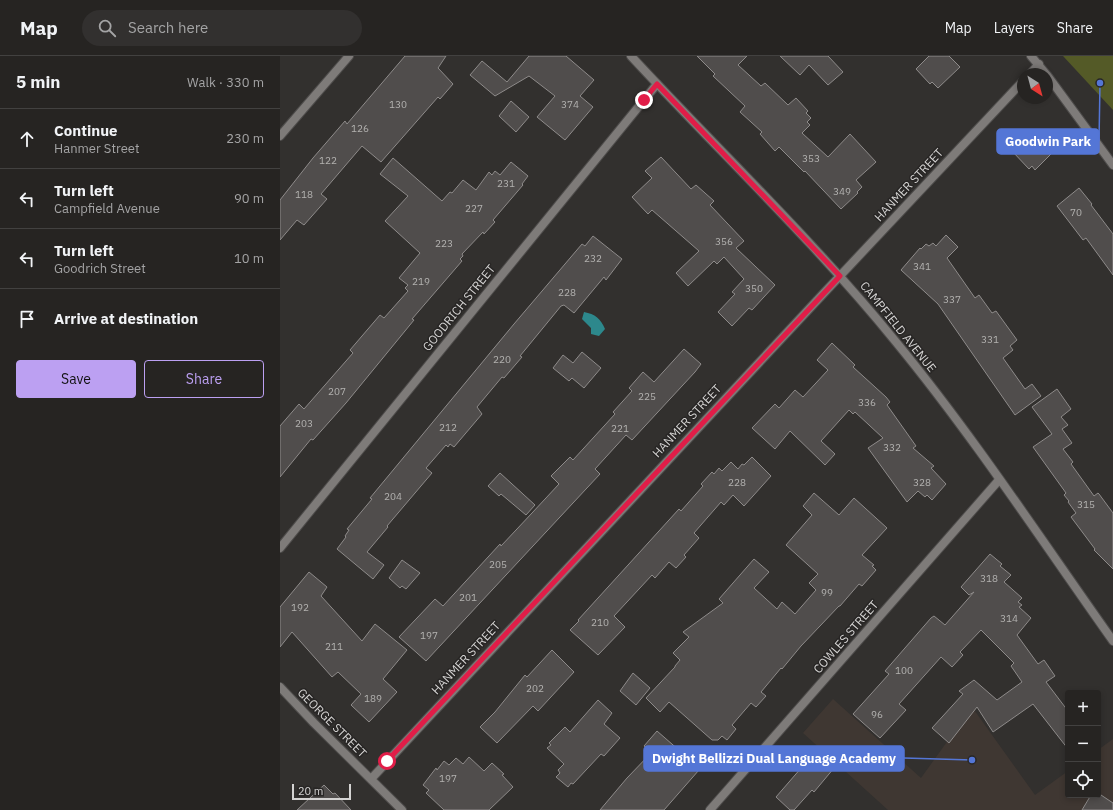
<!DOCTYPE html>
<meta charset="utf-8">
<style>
:root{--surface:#262422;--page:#32302f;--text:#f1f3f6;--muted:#a4a4a5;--line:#424140;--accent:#bca0f2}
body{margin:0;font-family:"IBM Plex Sans",sans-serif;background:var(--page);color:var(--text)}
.controls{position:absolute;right:12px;bottom:12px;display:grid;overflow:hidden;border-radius:4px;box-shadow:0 2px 6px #0003}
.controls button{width:36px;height:36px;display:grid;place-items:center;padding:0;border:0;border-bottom:1px solid var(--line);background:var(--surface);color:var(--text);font:20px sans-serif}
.compass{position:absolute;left:737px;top:12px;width:36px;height:36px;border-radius:50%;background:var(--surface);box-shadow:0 2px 6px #0003;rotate:144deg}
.scale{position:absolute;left:12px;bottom:10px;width:59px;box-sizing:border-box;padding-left:4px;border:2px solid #d4d3d2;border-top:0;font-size:11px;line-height:14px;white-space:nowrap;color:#d4d3d2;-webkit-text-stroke:3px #282625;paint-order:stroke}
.stop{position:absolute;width:12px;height:12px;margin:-9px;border:3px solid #e11d48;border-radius:50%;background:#fff}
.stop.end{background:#e11d48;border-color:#fff;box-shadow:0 1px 4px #0008}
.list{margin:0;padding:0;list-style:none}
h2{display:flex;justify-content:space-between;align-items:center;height:52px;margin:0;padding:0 16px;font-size:17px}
h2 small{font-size:13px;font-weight:400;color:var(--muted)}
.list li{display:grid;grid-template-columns:26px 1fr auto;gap:12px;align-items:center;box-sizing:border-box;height:60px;padding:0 16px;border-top:1px solid var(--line)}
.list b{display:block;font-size:15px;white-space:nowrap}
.list p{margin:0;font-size:13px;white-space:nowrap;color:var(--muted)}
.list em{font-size:13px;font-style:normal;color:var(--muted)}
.actions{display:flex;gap:8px;padding:12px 16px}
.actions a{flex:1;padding:9px 0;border:1px solid var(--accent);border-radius:4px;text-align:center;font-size:14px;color:var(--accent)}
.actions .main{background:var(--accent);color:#111}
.icon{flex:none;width:22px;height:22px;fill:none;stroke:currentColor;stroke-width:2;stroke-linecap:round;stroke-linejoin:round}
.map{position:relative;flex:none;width:833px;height:754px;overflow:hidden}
header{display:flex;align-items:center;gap:24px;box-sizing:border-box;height:56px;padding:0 20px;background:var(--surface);border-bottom:1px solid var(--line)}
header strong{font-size:19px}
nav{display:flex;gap:22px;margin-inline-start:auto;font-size:14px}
.search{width:280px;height:36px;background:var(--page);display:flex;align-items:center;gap:10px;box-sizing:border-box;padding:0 14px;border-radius:22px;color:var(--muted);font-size:15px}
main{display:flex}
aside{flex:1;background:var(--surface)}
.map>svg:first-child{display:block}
.built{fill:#3f3732}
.green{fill:#545a27}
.water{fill:#2d888c}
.building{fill:#504d4c;stroke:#8e8b8a}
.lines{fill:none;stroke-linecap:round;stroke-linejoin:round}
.minor-casing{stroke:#4e4c4b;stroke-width:10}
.tertiary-casing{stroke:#4e4c4b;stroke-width:10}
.minor{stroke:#7e7b79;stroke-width:8}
.tertiary{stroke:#7e7b79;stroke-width:8}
.route{stroke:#e11d48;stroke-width:5}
.labels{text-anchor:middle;stroke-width:3;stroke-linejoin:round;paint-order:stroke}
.number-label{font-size:10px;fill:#b3b2b0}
.street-label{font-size:12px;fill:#d4d3d2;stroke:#282625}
.leader{fill:none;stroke:#5476d6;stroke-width:1.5}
.callout-dot{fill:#5476d6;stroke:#282625;stroke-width:1.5}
.callout{fill:#5476d6;stroke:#5476d6;stroke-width:1.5}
.callout-label{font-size:13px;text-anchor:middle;font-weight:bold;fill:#fff}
</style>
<header>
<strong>Map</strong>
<div class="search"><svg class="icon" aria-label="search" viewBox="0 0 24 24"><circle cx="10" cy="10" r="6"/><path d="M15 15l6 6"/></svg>Search here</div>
<nav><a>Map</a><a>Layers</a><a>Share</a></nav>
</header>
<main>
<aside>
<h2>5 min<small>Walk · 330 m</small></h2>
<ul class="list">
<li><svg class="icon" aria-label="ahead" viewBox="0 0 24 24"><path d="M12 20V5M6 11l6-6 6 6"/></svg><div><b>Continue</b><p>Hanmer Street</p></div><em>230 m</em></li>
<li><svg class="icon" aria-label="left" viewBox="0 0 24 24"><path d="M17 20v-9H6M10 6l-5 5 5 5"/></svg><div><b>Turn left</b><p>Campfield Avenue</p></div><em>90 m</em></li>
<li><svg class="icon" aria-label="left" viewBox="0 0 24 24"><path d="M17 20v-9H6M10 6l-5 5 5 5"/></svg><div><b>Turn left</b><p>Goodrich Street</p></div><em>10 m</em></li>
<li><svg class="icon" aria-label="arrive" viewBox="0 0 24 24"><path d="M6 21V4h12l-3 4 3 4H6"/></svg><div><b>Arrive at destination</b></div></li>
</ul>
<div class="actions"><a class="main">Save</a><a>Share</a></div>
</aside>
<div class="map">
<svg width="833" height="754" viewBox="0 0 833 754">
<rect width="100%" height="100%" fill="#32302e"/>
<!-- built -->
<path class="built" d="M553,643L641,722L692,651L755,739L788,715V739H818V694L833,683V754H608L523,677Z"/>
<!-- green -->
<path class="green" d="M783,0H833V54Z"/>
<!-- water -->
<path class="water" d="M304,256C315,258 321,263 325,273L319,280L311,278V272L302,263Z"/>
<!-- building -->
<path class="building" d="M125,0H166L158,12L173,28L160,43L158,41L101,106L82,90L41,138L47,143L24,169L17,164L0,184V144L33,102L65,65L67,68Z
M249,0H286L314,24L300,40L313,51L285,84L257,61L275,40L249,20L215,40L190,19L202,5L227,26Z
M417,0H467L458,9L481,30L485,27L508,49L516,42L528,55L526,57L531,62L527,66L530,69L522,77L548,101L570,78L596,106L576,124L582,131L577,136L578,137L561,153L525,115L524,116L499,91L495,95L480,78L482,76L460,56L465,50L433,20L435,18Z
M500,0H548L563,16L548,29L529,9L520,19Z
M649,0H669L680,11L658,32L652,26L650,28L636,13Z
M231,45L249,61L236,76L219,60Z
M750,77L771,98L755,114L752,110L749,113L732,95Z
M381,101L411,133L416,129L434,145L430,149L464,185L456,192L495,229L472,254L469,252L452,270L438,256L455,238L452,236L464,223L444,201L437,208L434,205L408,230L396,217L419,195L372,154L368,158L352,141L372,122L365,115Z
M113,102L162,145L170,136L172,137L183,124L196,134L209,116L212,119L215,115L220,119L231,106L248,120L242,128L243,129L213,164L215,166L204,178L203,176L182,198L183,200L180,203L182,205L132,263L134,264L66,347L33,384L31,383L0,421V370L19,348L24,353L73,297L70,294L100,259L104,262L128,235L125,232L128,229L119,222L140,197L105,165L128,140L100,118Z
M799,132L812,148L811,149L833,178V219L806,182L803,184L777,150Z
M666,179L678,191L667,202L695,242L699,239L712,257L716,255L737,284L730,290L733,294L723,302L745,333L752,328L761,340L735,359L658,248L621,214L640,192L641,193L646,188L649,190L653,187L656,190Z
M313,180L342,203L326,224L324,221L294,257L284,249L281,250L240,300L242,301L224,322L222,321L197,351L202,358L174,391L170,388L168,391L166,389L146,412L152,417L107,470L108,471L87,496L104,509L93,523L57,493L66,481L65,480L69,474L67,473L92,443L90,442L234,268L302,188L305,190Z
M552,287L575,309L573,311L606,341L610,346L607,349L636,390L633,392L654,410L651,412L666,428L652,444L647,439L645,441L638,435L627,446L588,392L603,382L575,356L573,358L569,354L541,385L555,398L545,409L510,375L495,393L472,372L495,348L499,352L515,334L523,341L548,314L537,304Z
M404,293L421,308L415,316L352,384L346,379L315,413L320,418L146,605L119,581L155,543L163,550L220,488L221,490L252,457L279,428L271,420L290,401L293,404L335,358L333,356L352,335L349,332L363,316L374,326Z
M302,296L321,312L304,332L292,322L289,325L273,312L283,299L293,307Z
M777,333L791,353L781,361L788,369L782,373L792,387L783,393L793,406L791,408L814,440L818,437L819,438L833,457V513L814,494L815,493L791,461L796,457L788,446L789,445L784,439L786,437L753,391L772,378L752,351Z
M472,401L491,420L464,450L453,439L444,449L441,446L414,477L419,482L404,499L406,501L396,512L389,506L375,522L372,519L334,560L345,571L318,599L290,574L299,565L298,564L399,453L401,455L423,430L421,428L432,416L434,418L439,412L442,415L451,406L458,413L462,408L464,409Z
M220,417L255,449L246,459L221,438L219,440L208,430Z
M534,437L559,459L574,442L607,472L582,499L594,509L592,510L596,514L582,530L579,528L560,550H559L521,590L502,613L501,612L481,636L486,640L476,651L471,647L452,669L456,673L447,684L442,680L438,684H432L389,646L380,656L366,642L395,611V610L400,604L393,597L409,581L403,576L443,547L439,543L474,503L489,516L474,532L497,553L502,546L515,558L536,534L529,527L538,518L506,489L532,459L523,450Z
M710,498L722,508L720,510L731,519L724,526L742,542L738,546L742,549L739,551L751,562L737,579L758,608L764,604L775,620L766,626L788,655V693L753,648L713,676L697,651L669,687L652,672L683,638L679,635L694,624L717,644L742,626L731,610L734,607L701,574L680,596L683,599L672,611L661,601L619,648L626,654L600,682L573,658L609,618L605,615L651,562L654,560L665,569L694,536L689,539L681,531Z
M122,504L140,517L126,533L122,530L120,532L109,522Z
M29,516L47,531L41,540L82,585L95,568L127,594L103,623L117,636L89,666L71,649L81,638L58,616L52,621L12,576L0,591V551Z
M272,594L294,616L258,655L253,650L217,687L200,671L215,656L245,619L247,621Z
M353,617L370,632L356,649L340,635Z
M318,644L332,657L324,668L340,682L324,700L321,698L293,728L291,727L288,731L276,721L280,717L278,714L284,708L267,692L271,689L269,687L285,671L290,676Z
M377,675L416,709L415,710L419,714L384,754H320L347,722L372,696L364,690Z
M535,696L554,712L534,736L532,734L514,754H510L496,741Z
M189,701L204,715L212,707L224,718L222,719L233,731L209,754H164L146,737L149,734L143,729L156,712L157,714L164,705L169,709L176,702L183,708Z
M44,729L53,738L55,737L71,754H17Z
M818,737L833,747V754H802L811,739H818Z"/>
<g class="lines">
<defs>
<path id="minor" d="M751,0L766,18
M750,18L759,8
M767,19L833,109
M0,80L69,0
M0,492L377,28
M0,631L34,667L122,754
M91,723L543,238L743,25
M430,754L719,424"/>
<path id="tertiary" d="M351,0C439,95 534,185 616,286C694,381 762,485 833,585"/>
</defs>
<!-- minor casing -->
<use href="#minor" class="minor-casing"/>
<!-- tertiary casing -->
<use href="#tertiary" class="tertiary-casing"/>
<!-- minor -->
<use href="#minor" class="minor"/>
<!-- tertiary -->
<use href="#tertiary" class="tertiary"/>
</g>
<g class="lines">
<!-- route -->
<path class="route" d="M107,705L560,220L377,28L364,44"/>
</g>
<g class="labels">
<!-- number labels -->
<g class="number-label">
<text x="118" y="52">130</text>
<text x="290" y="52">374</text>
<text x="80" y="76">126</text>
<text x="531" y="106">353</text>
<text x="48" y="108">122</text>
<text x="226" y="131">231</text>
<text x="562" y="139">349</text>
<text x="24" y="142">118</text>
<text x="194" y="156">227</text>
<text x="796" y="160">70</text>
<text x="444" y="189">356</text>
<text x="164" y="191">223</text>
<text x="313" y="206">232</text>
<text x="642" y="214">341</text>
<text x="141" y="229">219</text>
<text x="474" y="236">350</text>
<text x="287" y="240">228</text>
<text x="672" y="247">337</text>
<text x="710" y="287">331</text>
<text x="222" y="307">220</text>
<text x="57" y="339">207</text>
<text x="367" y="344">225</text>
<text x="587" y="350">336</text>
<text x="24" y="371">203</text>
<text x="168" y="375">212</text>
<text x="340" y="376">221</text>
<text x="612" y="395">332</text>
<text x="457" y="430">228</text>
<text x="642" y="430">328</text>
<text x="113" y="444">204</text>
<text x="806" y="452">315</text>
<text x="218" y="512">205</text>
<text x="709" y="526">318</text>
<text x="547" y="540">99</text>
<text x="188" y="545">201</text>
<text x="20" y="555">192</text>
<text x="729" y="566">314</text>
<text x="320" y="570">210</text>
<text x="149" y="583">197</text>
<text x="54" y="594">211</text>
<text x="624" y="618">100</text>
<text x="255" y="636">202</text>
<text x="93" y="646">189</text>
<text x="597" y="662">96</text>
<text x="168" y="726">197</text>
</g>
<!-- street labels -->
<g class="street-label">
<text transform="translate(629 129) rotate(-47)" y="4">HANMER STREET</text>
<text transform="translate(179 252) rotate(-51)" y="4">GOODRICH STREET</text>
<text transform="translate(618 271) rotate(51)" y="4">CAMPFIELD AVENUE</text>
<text transform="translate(407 365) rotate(-47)" y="4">HANMER STREET</text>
<text transform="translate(566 581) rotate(-49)" y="4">COWLES STREET</text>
<text transform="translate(186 602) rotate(-47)" y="4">HANMER STREET</text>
<text transform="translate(52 667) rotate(45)" y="4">GEORGE STREET</text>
</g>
</g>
<!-- callouts -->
<path class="leader" d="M820 27L819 85M692 704L624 702"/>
<g class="callout-dot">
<circle cx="820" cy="27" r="4"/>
<circle cx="692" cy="704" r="4"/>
</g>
<g class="callout">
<rect x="717" y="73" width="102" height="25" rx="4"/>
<rect x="364" y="690" width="260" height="25" rx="4"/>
</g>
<g class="callout-label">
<text x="768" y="90">Goodwin Park</text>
<text x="494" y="707">Dwight Bellizzi Dual Language Academy</text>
</g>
</svg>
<div class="controls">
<button>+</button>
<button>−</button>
<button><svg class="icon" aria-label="locate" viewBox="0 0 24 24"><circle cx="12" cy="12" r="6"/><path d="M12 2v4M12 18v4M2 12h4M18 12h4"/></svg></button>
</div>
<svg class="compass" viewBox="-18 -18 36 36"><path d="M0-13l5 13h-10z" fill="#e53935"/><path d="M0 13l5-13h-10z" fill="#a4a4a5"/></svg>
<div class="scale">20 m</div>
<div class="stop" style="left:107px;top:705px"></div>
<div class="stop end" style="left:364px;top:44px"></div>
</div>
</main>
